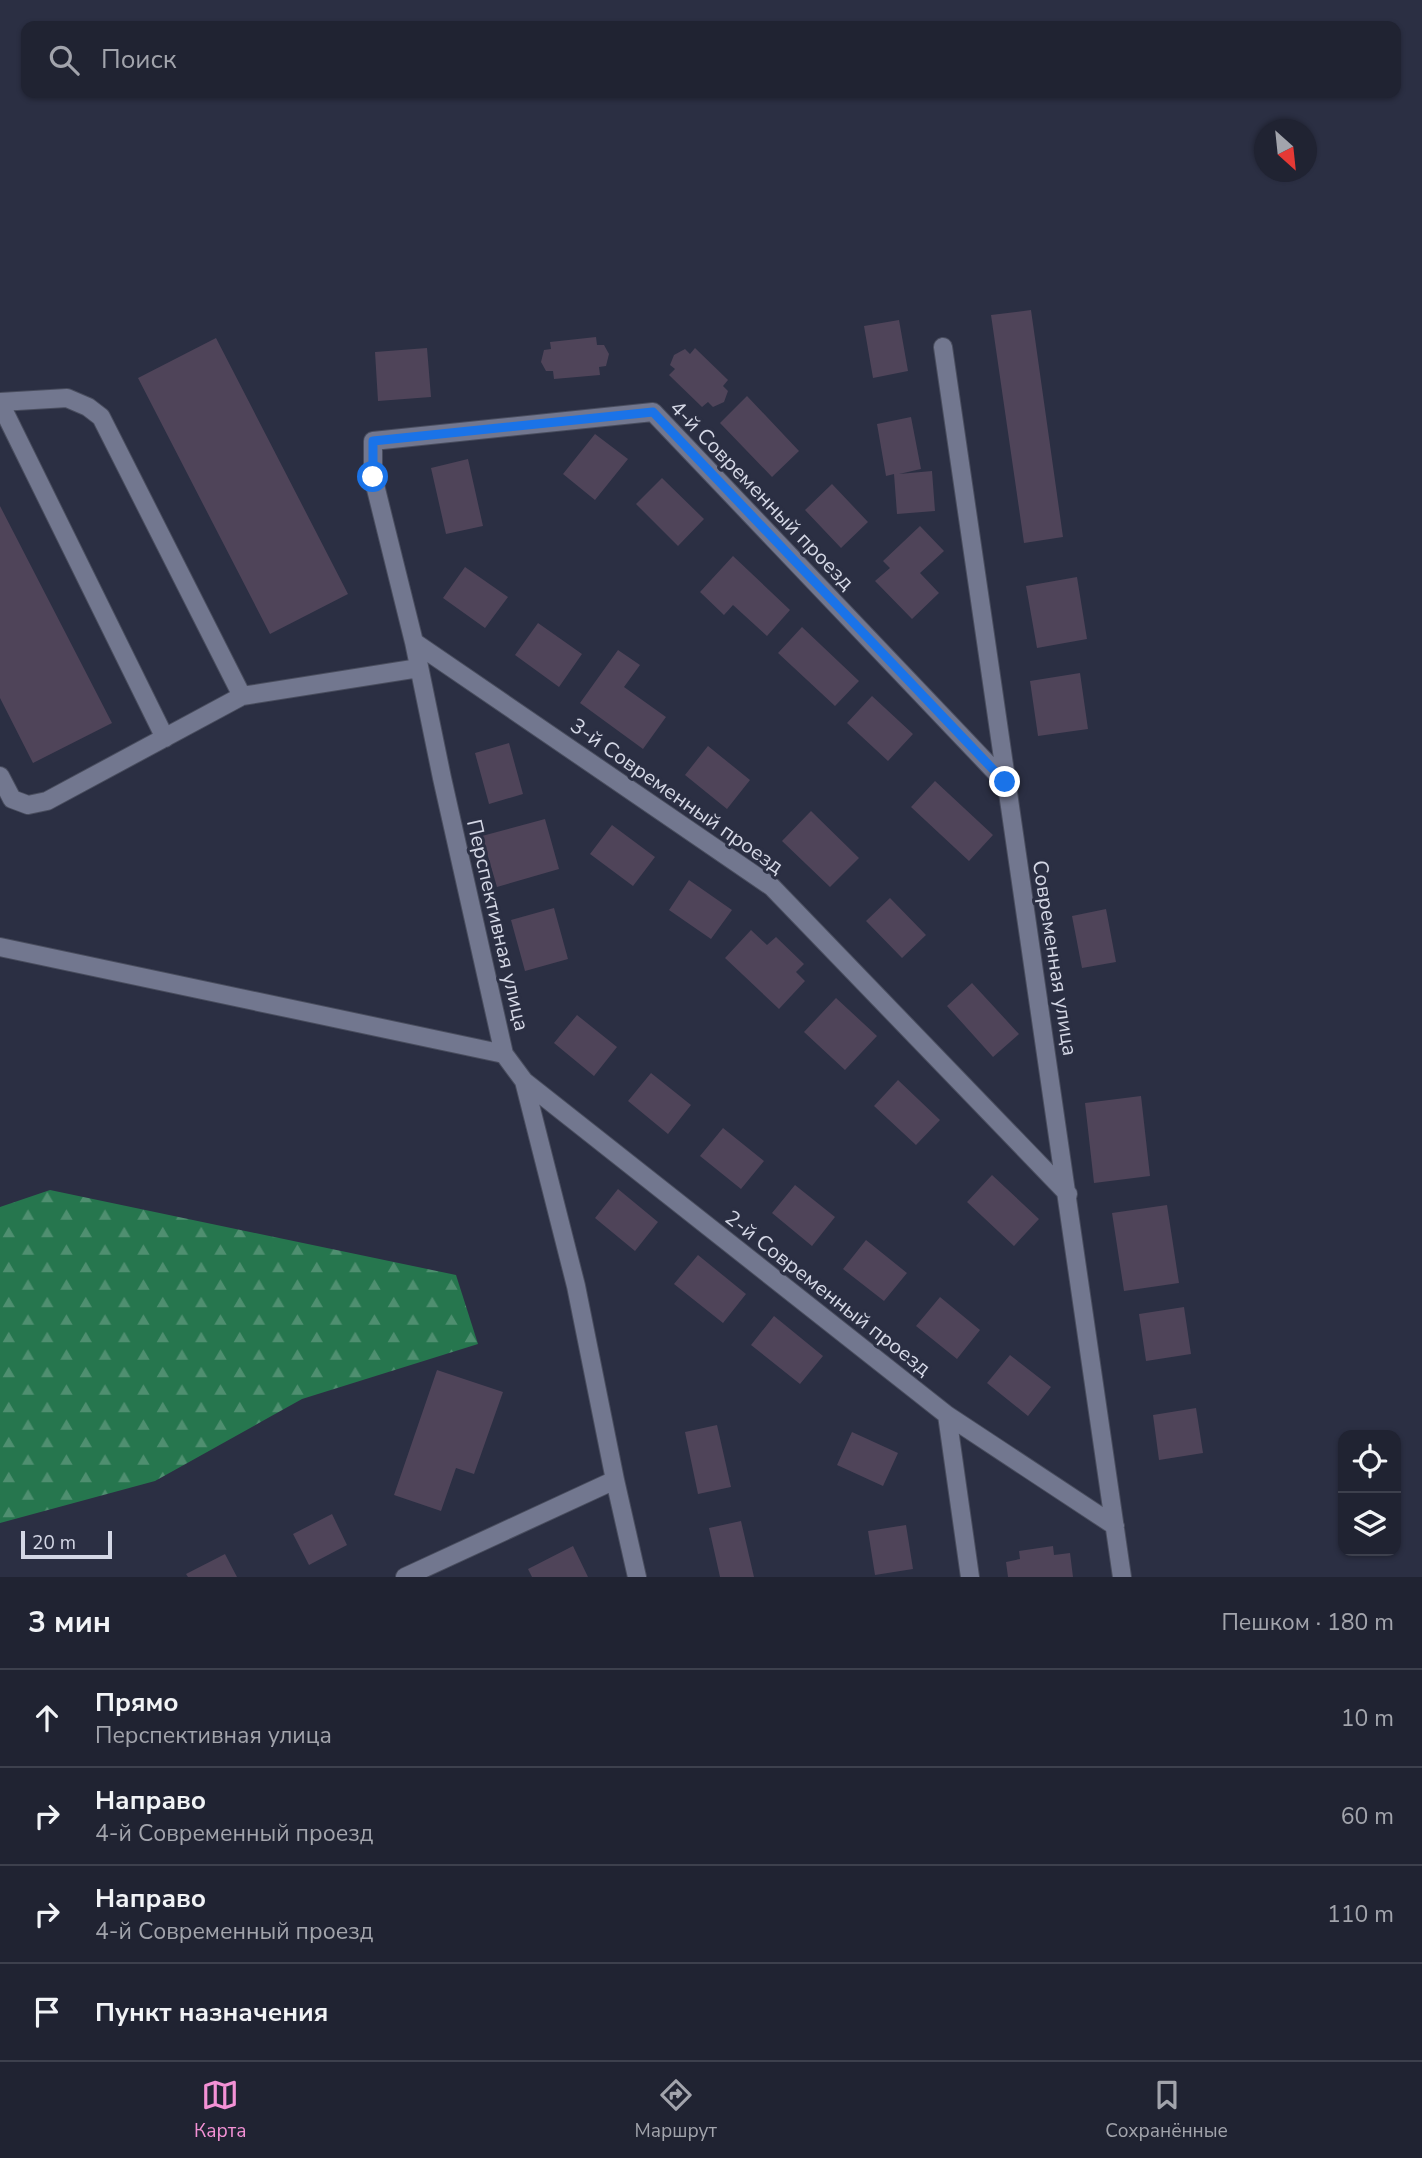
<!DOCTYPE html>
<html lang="ru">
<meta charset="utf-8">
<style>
:root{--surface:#202332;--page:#2d2f3e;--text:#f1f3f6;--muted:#a2a4ac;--line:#3d404d;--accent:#f391d5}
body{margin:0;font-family:"Nunito Sans",sans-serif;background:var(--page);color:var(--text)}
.controls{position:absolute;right:21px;bottom:21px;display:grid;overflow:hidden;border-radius:14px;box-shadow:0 2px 5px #0004}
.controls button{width:63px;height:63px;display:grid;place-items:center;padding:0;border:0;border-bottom:2px solid var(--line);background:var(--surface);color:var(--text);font:35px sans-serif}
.compass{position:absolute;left:1254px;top:119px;width:63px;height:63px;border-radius:50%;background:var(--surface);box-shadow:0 2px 5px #0004;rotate:153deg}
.scale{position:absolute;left:21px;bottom:18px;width:91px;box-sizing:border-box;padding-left:7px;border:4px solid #d4d7e5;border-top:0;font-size:19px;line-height:24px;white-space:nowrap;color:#d4d7e5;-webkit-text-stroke:5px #2b2f43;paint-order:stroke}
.stop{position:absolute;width:21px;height:21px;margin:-16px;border:5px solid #1a73e8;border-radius:50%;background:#fff}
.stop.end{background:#1a73e8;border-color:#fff;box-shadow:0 2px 7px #0008}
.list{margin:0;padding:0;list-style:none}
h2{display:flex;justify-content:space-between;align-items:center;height:91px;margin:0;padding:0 28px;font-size:30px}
h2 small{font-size:23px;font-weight:400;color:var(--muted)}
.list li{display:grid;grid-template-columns:46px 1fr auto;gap:21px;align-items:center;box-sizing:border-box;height:98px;padding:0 28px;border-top:2px solid var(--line)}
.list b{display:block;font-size:26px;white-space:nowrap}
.list p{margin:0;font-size:23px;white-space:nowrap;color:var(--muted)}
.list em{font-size:23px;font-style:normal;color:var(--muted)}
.icon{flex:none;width:38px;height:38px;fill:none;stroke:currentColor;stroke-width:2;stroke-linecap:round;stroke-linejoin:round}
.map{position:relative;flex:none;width:1422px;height:1577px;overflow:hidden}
.search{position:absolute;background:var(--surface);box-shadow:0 2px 5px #0004;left:21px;right:21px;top:21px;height:77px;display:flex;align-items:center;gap:18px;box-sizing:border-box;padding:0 24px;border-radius:14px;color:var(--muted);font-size:26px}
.sheet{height:483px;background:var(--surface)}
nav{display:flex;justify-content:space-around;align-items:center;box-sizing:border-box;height:98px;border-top:2px solid var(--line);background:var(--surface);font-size:19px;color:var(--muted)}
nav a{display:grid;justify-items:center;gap:4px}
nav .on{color:var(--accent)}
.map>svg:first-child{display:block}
.forest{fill:url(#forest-firs)}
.building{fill:#4f4459}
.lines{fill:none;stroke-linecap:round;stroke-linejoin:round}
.minor-casing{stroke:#494d5e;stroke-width:20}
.minor{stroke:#72778f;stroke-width:18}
.route{stroke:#1a73e8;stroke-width:9}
.labels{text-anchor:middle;stroke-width:6;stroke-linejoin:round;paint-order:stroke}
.street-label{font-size:21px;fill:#d4d7e5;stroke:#2b2f43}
</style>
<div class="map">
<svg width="1422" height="1577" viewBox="0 0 1422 1577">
<defs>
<pattern id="forest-firs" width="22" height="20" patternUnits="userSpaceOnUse" patternTransform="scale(1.75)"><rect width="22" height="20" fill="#26764e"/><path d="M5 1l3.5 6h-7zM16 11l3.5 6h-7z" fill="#4f8f70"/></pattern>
</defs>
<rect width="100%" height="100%" fill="#2b2f43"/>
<!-- forest -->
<path class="forest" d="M50,1190L456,1275L478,1344L302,1399L155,1481L0,1523V1207Z"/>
<!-- building -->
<path class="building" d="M1031,310L1063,537L1024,543L991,315Z
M899,320L908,371L873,378L864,326Z
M596,337L597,345H604L609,354L606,366L599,367L600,375L554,379L553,371H546L541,362L544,350L551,349L550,342Z
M216,338L348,594L270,634L138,378Z
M427,348L431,397L378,401L375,352Z
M695,348L728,380L723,386L728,391L724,402L713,407L708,402L702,407L669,375L675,369L670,365L674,355L685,349L690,354Z
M747,396L799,451L772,477L720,423Z
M911,417L921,469L899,474L932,471L935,511L897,514L894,474L886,476L877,424Z
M595,434L628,459L595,500L563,474Z
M468,459L483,526L446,534L431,468Z
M662,478L704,519L678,546L636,504Z
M832,484L868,522L841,548L805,510Z
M0,506L112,723L33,763L0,698Z
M920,526L944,551L920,573L939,593L912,619L875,581L890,568L883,561Z
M733,556L790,610L767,636L733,605L724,615L700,592Z
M465,567L508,597L485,628L443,598Z
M1077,577L1087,639L1037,648L1026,586Z
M538,623L582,654L559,687L515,655Z
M802,627L859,681L835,706L778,653Z
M618,650L640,665L624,687L666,717L643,749L580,703Z
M1080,673L1088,729L1038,736L1030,681Z
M872,696L913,734L888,761L847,723Z
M509,743L523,794L489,804L475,753Z
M708,746L750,780L727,809L685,775Z
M935,781L993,835L969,861L911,807Z
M811,811L859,858L830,887L782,841Z
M545,819L559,869L497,887L482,836Z
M612,825L655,857L633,886L590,854Z
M689,880L732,910L711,939L669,910Z
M890,898L926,935L902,958L866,921Z
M554,908L568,959L525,971L511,920Z
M1106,909L1116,962L1082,968L1072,916Z
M751,930L767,945L776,937L804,964L796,972L805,981L779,1009L725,958Z
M972,983L1019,1034L993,1057L947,1006Z
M836,998L877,1036L845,1070L804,1032Z
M577,1015L617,1047L594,1076L554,1043Z
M651,1073L691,1105L668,1134L628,1101Z
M898,1080L940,1120L916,1145L874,1106Z
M1141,1096L1150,1176L1094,1183L1085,1103Z
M723,1128L764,1161L741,1189L700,1156Z
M992,1175L1039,1219L1014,1246L967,1202Z
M795,1185L835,1217L812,1246L772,1213Z
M618,1189L658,1222L635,1251L595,1218Z
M1167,1205L1179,1283L1124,1291L1112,1213Z
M866,1240L907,1273L884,1301L843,1269Z
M698,1255L746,1294L723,1323L674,1284Z
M940,1297L980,1330L957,1359L916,1326Z
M1184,1307L1191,1354L1146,1361L1139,1314Z
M774,1316L823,1356L800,1384L751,1345Z
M1010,1355L1051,1387L1028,1416L987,1383Z
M437,1370L503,1392L474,1474L456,1468L441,1511L394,1495Z
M1196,1408L1203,1453L1159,1460L1153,1415Z
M717,1425L731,1487L698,1494L685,1432Z
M852,1432L898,1453L883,1486L837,1465Z
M332,1514L347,1545L309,1565L293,1534Z
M741,1521L754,1577H720L709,1528Z
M906,1525L913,1569L875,1575L868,1531Z
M573,1546L588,1577H532L528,1569Z
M1053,1546L1054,1555L1070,1553L1073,1577H1008L1006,1562L1020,1559L1019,1551Z
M225,1554L237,1577H188L186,1574Z"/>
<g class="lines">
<defs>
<path id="minor" d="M943,347C1002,757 1065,1166 1122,1577
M0,402L67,398L88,407L101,417L242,696
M0,403L165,738
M414,642L772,887L1068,1194
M0,776L12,799L28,805L47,801L242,696L419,668
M0,947L504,1054
M524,1081L947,1415L1115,1526
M947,1415L970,1577
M405,1577L615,1480
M637,1577L615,1480L576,1286L524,1081L504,1054L442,778L414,642L373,477V441L653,412L1005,782"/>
</defs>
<!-- minor casing -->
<use href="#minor" class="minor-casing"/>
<!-- minor -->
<use href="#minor" class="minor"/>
</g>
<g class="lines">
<!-- route -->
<path class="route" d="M373,477V441L653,412L1005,782"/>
</g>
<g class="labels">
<!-- street labels -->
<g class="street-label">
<text transform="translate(762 495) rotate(46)" y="7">4-й Современный проезд</text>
<text transform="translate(677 796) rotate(35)" y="7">3-й Современный проезд</text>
<text transform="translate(498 925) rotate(77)" y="7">Перспективная улица</text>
<text transform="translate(1055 958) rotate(81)" y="7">Современная улица</text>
<text transform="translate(828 1293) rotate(38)" y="7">2-й Современный проезд</text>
</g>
</g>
</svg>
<div class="controls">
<button><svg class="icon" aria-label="locate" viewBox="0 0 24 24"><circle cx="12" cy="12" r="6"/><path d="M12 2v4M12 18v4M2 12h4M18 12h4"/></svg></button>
<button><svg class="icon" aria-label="layers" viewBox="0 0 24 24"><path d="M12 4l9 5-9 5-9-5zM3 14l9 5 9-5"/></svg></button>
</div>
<svg class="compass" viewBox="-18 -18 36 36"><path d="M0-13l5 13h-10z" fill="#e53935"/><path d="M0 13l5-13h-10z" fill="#a2a4ac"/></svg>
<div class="scale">20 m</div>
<div class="stop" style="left:373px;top:477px"></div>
<div class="stop end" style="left:1005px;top:782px"></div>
<div class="search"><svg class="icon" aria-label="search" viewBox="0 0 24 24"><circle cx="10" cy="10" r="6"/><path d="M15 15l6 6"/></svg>Поиск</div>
</div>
<section class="sheet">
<h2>3 мин<small>Пешком · 180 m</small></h2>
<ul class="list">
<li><svg class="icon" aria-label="ahead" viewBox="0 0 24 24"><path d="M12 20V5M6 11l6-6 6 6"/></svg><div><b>Прямо</b><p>Перспективная улица</p></div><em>10 m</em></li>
<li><svg class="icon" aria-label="right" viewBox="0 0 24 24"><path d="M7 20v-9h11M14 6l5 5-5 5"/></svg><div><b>Направо</b><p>4-й Современный проезд</p></div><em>60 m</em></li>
<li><svg class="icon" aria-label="right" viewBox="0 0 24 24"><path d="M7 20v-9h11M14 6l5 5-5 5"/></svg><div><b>Направо</b><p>4-й Современный проезд</p></div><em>110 m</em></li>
<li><svg class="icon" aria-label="arrive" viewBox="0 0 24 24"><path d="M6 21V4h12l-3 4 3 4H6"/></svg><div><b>Пункт назначения</b></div></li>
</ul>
</section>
<nav>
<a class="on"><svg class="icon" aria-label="map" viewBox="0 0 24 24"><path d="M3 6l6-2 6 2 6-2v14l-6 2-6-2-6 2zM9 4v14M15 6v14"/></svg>Карта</a>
<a><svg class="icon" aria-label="directions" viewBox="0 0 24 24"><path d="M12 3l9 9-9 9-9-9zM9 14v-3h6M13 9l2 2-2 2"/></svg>Маршрут</a>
<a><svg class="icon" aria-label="saved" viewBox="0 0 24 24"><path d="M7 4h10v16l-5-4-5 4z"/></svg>Сохранённые</a>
</nav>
